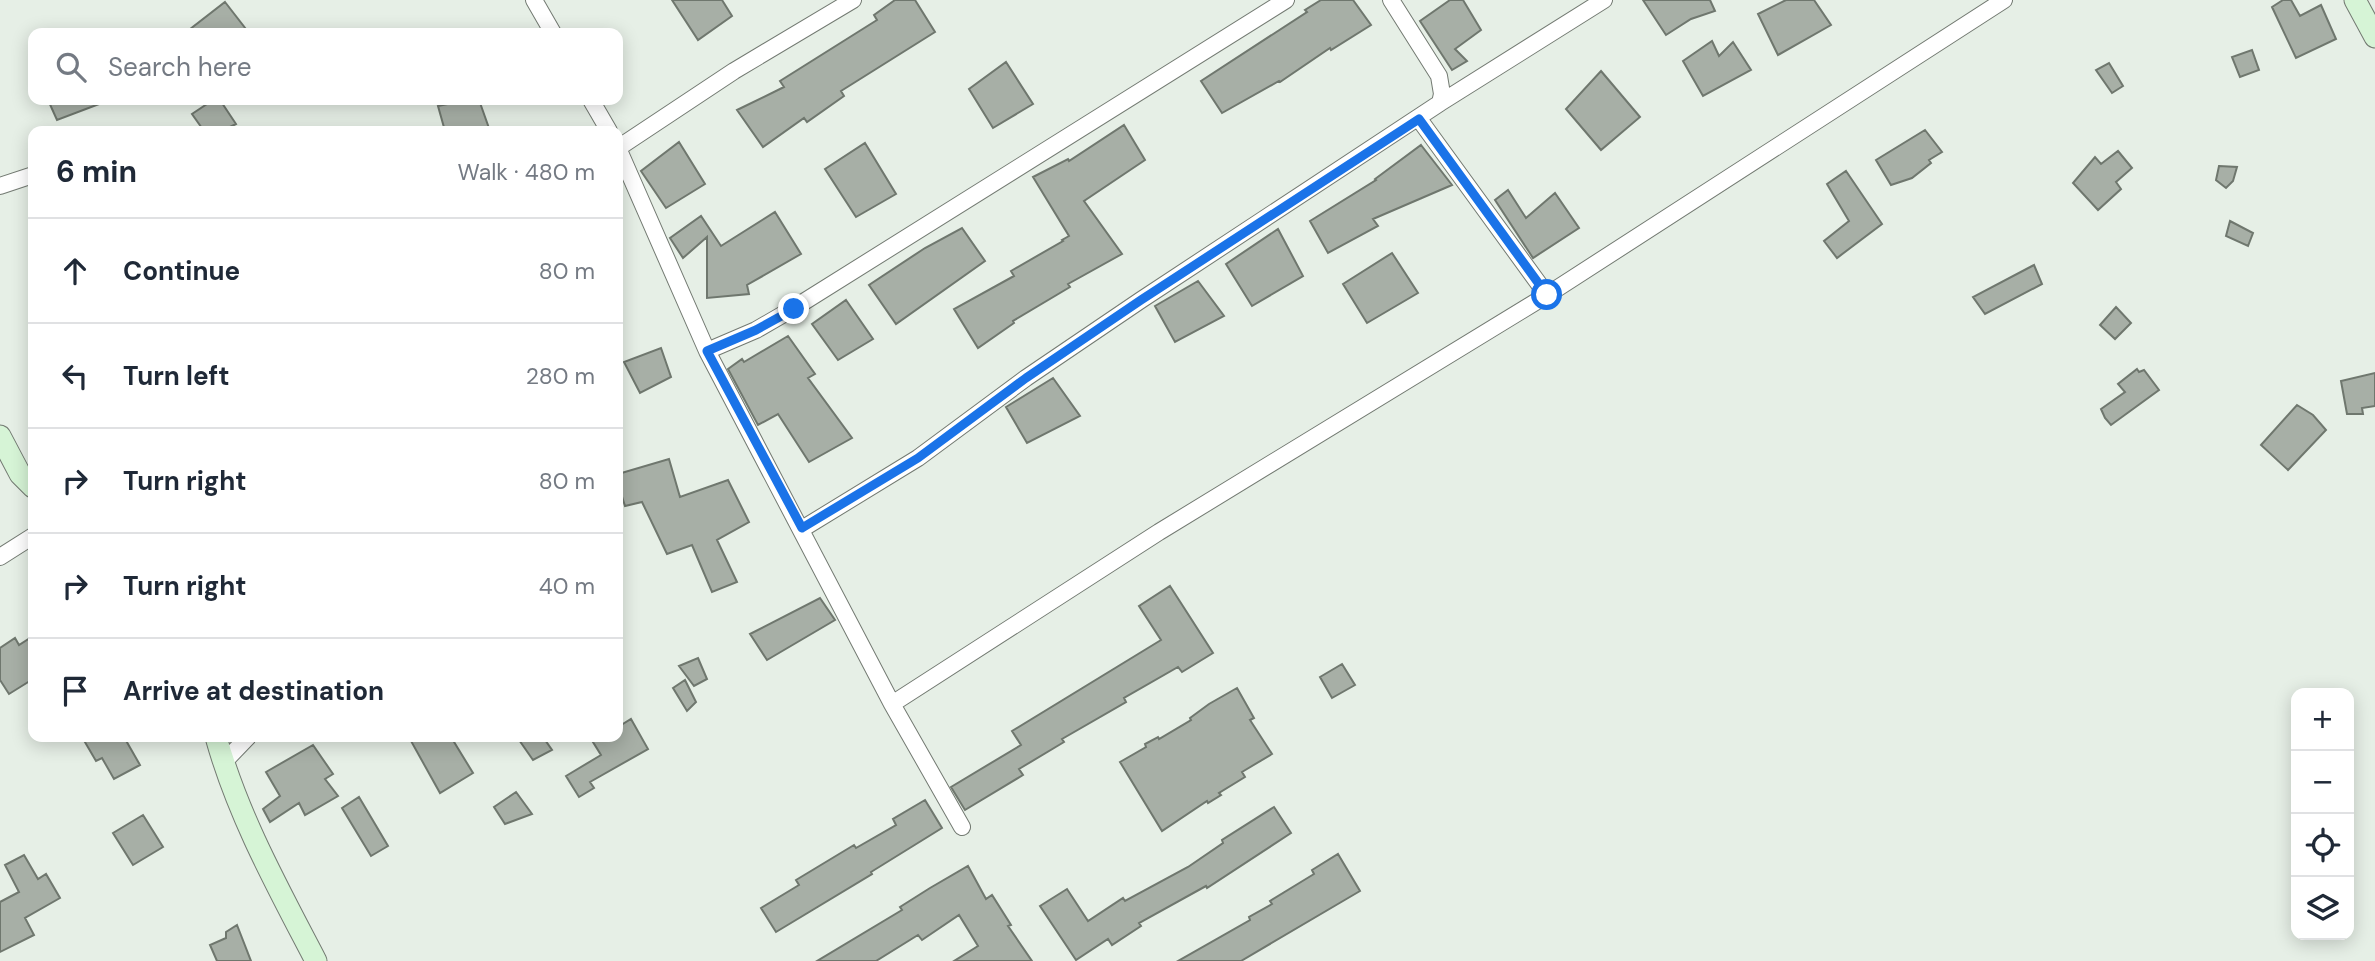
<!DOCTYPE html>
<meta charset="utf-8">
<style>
:root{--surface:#fff;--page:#f6f6f7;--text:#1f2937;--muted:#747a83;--line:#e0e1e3}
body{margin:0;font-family:"DM Sans",sans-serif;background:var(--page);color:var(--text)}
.controls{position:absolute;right:21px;bottom:21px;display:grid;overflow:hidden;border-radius:14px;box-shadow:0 4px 18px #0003}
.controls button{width:63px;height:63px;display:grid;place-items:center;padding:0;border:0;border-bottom:2px solid var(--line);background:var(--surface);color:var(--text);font:35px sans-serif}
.stop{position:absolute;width:21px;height:21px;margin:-16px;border:5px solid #1a73e8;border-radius:50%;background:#fff}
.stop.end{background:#1a73e8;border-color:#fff;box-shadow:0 2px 7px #0008}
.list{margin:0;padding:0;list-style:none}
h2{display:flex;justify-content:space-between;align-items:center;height:91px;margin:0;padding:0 28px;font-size:30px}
h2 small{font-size:23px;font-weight:400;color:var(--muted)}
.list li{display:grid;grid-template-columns:46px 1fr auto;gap:21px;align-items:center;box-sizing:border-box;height:105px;padding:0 28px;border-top:2px solid var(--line)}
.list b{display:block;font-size:26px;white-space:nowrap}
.list em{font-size:23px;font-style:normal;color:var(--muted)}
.icon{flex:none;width:38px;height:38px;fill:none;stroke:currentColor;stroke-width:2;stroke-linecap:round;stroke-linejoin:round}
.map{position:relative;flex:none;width:2375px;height:961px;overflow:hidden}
.search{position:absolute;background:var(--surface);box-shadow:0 4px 18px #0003;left:28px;top:28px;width:595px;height:77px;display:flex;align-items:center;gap:18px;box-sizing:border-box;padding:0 24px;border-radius:14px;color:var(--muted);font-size:26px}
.panel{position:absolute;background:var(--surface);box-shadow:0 4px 18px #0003;left:28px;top:126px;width:595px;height:616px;border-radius:14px}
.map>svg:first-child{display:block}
.building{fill:#a7afa6;stroke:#6f776e;stroke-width:2}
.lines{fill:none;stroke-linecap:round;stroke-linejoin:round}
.street-casing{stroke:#737a72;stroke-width:18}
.secondary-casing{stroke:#737a72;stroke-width:23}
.street{stroke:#fff;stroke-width:16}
.secondary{stroke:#d6f4d6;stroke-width:21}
.route{stroke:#1a73e8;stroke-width:9}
</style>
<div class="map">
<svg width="2375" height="961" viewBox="0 0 2375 961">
<rect width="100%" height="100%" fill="#e6efe6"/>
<!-- building -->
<path class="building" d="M672,0H722L732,16L698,40Z
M895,0H915L935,32L841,91L844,96L807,122L804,118L763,147L737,110L784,87L780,81L877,20L874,15Z
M1321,0H1353L1371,25L1331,50L1330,48L1280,82L1279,81L1222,113L1201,81L1307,12L1305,10Z
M1450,0H1463L1481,30L1455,49L1467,61L1452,70L1420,21Z
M1643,0H1710L1715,11L1691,19L1666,35Z
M1786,0H1814L1831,25L1778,55L1758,14Z
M2283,0H2291L2300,16L2321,5L2336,39L2296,58L2272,7Z
M225,2L249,33H185Z
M1712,41L1719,56L1733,42L1751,70L1703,96L1683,61Z
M2252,50L2259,70L2240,77L2232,57Z
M1006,62L1033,104L993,128L969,89Z
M2109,63L2123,86L2112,93L2096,70Z
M1601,71L1640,117L1601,150L1566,109Z
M48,100H107V101L57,120Z
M213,100H220L236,124L222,131H204L192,114Z
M467,100H479L490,131H445L438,106Z
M1124,125L1145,160L1084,201L1122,254L1068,284L1070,287L1013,321L1014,323L978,348L954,309L1014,276L1011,271L1063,241L1062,240L1069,236L1033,177L1068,159L1069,161Z
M1925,130L1942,152L1929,160L1931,163L1912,178L1891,185L1876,160Z
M679,142L705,184L666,208L641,171Z
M865,143L896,194L856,217L825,169Z
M1421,145L1452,185L1373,219L1378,226L1328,253L1310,221L1376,180L1375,179Z
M2118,151L2132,168L2116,182L2121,189L2098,210L2073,183L2095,157L2101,164Z
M2219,166L2237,167L2233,181L2226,188L2216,180Z
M1846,171L1882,224L1837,258L1824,241L1849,221L1827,184Z
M1508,190L1526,218L1555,193L1579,228L1533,258L1495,200Z
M775,212L801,254L747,285L749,294L707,298V237L683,258L670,238L701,216L721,246Z
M2230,221L2253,233L2248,246L2226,236Z
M962,228L985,261L896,324L869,285L925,248Z
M1278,229L1303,276L1252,306L1226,264Z
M1392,253L1418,293L1367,323L1343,284Z
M2034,265L2042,284L1985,314L1973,297Z
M1198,281L1224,316L1175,342L1155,306Z
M846,300L873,339L838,360L812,324Z
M2116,307L2131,323L2115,339L2100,325Z
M788,336L815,374L808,378L852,438L809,462L778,414L758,425L728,369L742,359L744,362Z
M661,348L671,377L640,393L624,362Z
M2137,369L2139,372L2144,370L2159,390L2111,425L2105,418L2101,409L2125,392L2118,384Z
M2375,373V406L2362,408L2363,414H2347L2341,381Z
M1053,378L1080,416L1027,443L1006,407Z
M2297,405L2313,415L2326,430L2288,470L2261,445Z
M669,459L680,497L728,480L749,522L717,540L737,582L712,592L692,545L667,554L642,502L625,506L618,484V474Z
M1170,586L1213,653L1182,672L1178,667L1124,698L1126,702L1062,739L1064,742L1019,769L1023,775L965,810L951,787L1021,745L1012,731L1161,640L1139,606Z
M820,598L835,620L767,660L750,634Z
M33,636V679L9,694L0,680V648L15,638L19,645Z
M698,658L707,679L694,686L679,666Z
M1342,664L1355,685L1332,698L1320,677Z
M685,680L696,702L687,711L673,688Z
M1237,688L1254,718L1250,720L1272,754L1242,772L1245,777L1219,793L1221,795L1208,803L1207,801L1162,831L1120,762L1146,747L1145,744L1158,737L1159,739L1191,720L1190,718L1209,704Z
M631,719L648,749L590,782L594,788L579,797L566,776L601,755L593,742L602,737H618V727Z
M82,737H124L140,765L114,779L102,758L96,761Z
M418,737H451L473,773L440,793L411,741Z
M517,737H543L552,750L533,760Z
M313,745L333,774L325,779L338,796L305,815L299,803L270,822L263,809L280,796L266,772Z
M516,792L532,814L505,824L494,807Z
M359,797L388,846L371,856L342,808Z
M925,800L942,828L871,872L872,874L776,932L761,908L799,885L796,880L854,845L856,848L896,825L893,819Z
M1274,807L1291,833L1207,888L1206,886L1139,923L1141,926L1112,945L1108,939L1076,960L1040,906L1067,889L1088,921L1123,898L1125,901L1188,867L1223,843L1222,840Z
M143,815L163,847L133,865L113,833Z
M1338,854L1360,891L1241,961H1178L1250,920L1249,917L1272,904L1270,901L1314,874L1312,870Z
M24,855L38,879L46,874L60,898L25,918L34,935L0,952V902L19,892L5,865Z
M968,866L986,899L992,895L1011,925L1008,926L1032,961H954L978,946L959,915L922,940L918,935L876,961H817L902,910L900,907L930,888Z
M237,925L251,961H217L210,945L226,938V932Z"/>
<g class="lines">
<defs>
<path id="street" d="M534,0L553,33
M853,0L734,71L618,148L707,351L892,704L962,827
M591,100L609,131
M1440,103L1604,0
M1419,119L1547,295
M0,186L33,175
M707,351L756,330L794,308L1286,0
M802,529L918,458L1026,378L1141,300L1440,103L1442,94L1439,76L1391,0
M0,557L33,536
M892,704L1159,532L1547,295L2004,0
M223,763L248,737"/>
<path id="secondary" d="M2355,0L2375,37
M0,436L20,474L33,487
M216,737C238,816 278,888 316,961"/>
</defs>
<!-- street casing -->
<use href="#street" class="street-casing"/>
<!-- secondary casing -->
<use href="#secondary" class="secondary-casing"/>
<!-- street -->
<use href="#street" class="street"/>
<!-- secondary -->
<use href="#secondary" class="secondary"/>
</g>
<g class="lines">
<!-- route -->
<path class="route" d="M794,309L756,330L707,351L802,528L918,458L1026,378L1141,300L1419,119L1547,295"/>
</g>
</svg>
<div class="controls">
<button>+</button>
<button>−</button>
<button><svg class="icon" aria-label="locate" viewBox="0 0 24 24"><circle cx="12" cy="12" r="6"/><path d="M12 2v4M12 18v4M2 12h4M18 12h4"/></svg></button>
<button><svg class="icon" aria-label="layers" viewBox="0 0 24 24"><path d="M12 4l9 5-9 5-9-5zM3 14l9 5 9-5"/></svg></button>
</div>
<div class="stop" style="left:1547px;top:295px"></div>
<div class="stop end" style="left:794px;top:309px"></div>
<div class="search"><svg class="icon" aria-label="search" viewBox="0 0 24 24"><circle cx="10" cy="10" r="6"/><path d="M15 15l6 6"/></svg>Search here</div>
<section class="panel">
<h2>6 min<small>Walk · 480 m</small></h2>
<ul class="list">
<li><svg class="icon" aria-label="ahead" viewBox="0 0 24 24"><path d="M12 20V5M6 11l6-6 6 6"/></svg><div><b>Continue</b></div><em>80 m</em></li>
<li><svg class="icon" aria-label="left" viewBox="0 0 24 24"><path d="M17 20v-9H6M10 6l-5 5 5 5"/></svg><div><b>Turn left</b></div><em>280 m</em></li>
<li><svg class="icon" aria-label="right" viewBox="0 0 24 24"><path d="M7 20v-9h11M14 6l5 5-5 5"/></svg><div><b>Turn right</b></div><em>80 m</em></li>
<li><svg class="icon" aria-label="right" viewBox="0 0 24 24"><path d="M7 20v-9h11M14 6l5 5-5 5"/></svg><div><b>Turn right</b></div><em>40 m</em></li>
<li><svg class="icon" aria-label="arrive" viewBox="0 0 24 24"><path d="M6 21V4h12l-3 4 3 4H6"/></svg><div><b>Arrive at destination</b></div></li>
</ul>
</section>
</div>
